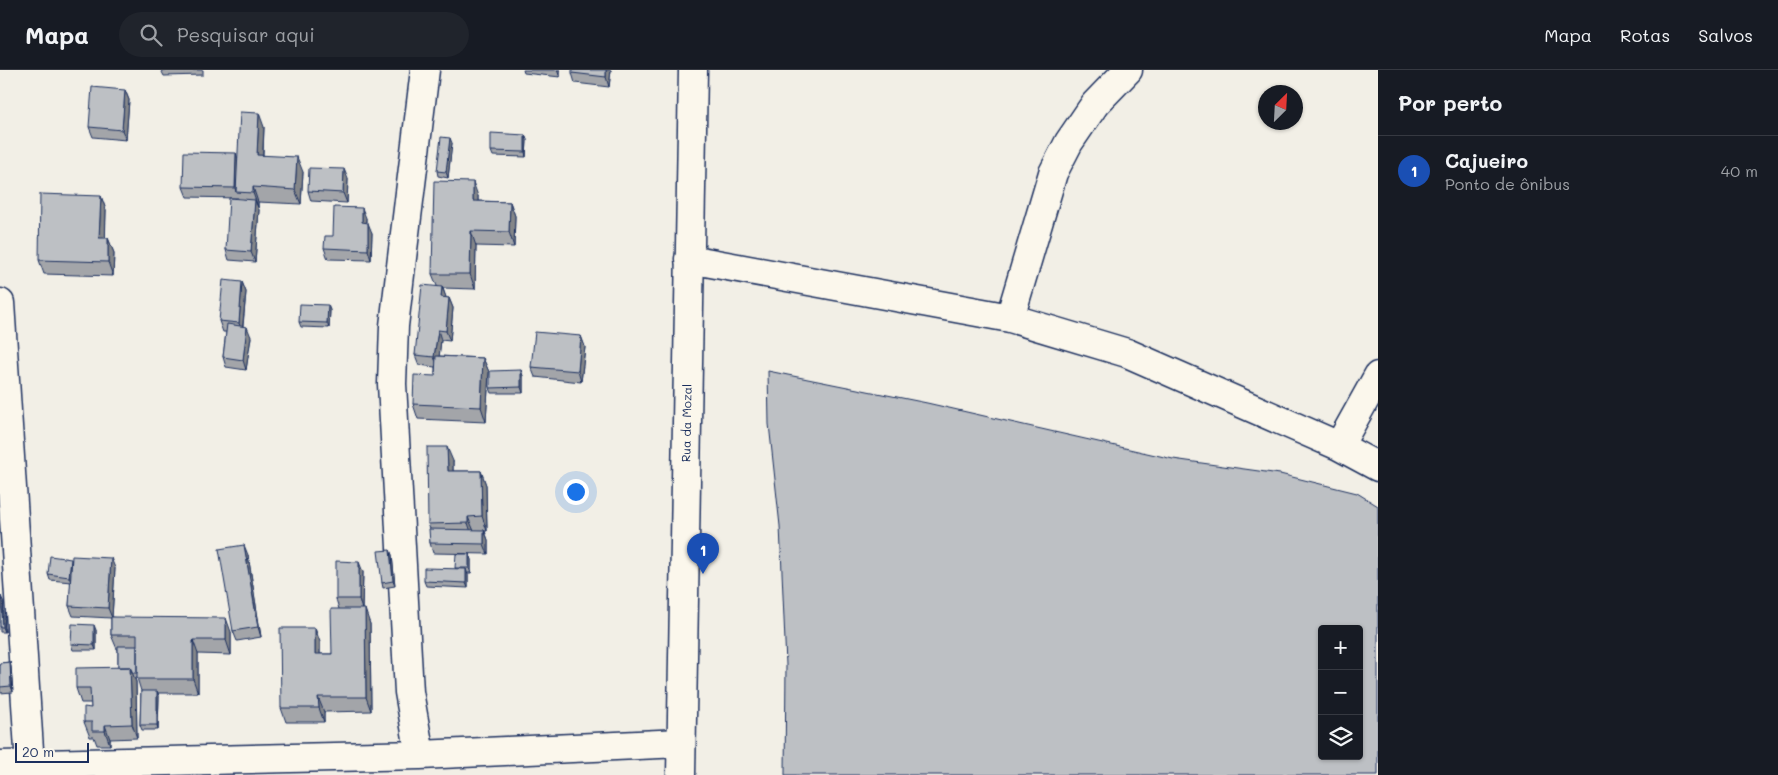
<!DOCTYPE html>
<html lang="pt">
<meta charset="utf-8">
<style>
:root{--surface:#171b24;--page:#20242c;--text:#f1f3f6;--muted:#9ea1a6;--line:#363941;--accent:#1f6fb2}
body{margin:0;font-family:Mali,sans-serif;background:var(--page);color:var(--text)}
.controls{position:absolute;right:15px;bottom:15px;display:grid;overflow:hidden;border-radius:5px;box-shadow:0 1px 4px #0004}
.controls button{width:45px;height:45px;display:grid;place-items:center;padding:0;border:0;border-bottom:1px solid var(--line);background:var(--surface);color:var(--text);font:25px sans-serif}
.compass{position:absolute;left:1258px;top:15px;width:45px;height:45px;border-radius:50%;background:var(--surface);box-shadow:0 1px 4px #0004;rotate:24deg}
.scale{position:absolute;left:15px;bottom:12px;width:74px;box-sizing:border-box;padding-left:5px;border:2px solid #1b2f5e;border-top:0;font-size:14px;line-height:18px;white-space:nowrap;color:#1b2f5e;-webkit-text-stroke:4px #fbf7ec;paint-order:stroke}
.you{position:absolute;left:575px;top:421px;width:18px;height:18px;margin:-12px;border:4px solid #fff;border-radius:50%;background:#1a73e8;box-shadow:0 0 0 8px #1a73e833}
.badge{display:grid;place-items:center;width:32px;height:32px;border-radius:50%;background:var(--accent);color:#fff;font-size:16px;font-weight:700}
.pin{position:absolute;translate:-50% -41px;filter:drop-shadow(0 1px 2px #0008)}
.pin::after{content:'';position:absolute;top:26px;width:18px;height:15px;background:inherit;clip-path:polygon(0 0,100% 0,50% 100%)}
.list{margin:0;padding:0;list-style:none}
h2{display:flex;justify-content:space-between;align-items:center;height:65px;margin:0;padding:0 20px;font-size:21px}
h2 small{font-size:16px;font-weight:400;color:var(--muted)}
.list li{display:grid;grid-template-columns:32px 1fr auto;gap:15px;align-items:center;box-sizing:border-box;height:70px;padding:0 20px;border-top:1px solid var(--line)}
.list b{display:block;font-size:19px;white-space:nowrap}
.list p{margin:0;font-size:16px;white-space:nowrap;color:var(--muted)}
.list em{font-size:16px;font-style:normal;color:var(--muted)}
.icon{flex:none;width:28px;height:28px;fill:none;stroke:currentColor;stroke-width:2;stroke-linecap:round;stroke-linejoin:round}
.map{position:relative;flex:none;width:1378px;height:705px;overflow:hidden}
header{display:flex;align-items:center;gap:30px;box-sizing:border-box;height:70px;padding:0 25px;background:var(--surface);border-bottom:1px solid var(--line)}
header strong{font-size:24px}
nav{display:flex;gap:28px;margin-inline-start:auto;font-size:18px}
.search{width:350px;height:45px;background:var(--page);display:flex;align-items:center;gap:12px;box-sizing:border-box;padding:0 18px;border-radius:28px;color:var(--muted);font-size:19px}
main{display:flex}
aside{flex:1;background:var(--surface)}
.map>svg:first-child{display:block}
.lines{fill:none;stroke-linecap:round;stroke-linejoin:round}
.minor-casing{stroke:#1b2f5e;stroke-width:31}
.secondary-casing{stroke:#1b2f5e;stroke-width:31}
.minor{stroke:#fbf7ec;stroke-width:28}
.secondary{stroke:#fbf7ec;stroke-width:28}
.wall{fill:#a3a5a9;stroke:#1b2f5e}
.shaded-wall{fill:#848689;stroke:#1b2f5e}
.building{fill:#bdc0c4;stroke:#1b2f5e;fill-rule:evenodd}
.labels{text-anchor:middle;stroke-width:4;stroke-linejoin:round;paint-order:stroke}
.street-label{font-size:12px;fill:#1b2f5e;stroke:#fbf7ec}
</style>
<header>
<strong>Mapa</strong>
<div class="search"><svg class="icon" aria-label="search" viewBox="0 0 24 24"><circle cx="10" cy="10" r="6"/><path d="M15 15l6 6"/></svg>Pesquisar aqui</div>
<nav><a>Mapa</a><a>Rotas</a><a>Salvos</a></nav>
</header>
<main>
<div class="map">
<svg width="1378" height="705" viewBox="0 0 1378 705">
<rect width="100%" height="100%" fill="#f2efe6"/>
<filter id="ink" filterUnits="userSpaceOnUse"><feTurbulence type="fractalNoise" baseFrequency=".02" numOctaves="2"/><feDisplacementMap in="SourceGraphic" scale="10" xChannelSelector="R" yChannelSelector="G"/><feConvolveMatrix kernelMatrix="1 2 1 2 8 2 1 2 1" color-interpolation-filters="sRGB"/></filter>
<g filter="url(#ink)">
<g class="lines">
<defs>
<path id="minor" d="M689,189L1010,248L1127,283L1339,376L1378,397
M0,233L30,695
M1010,248L1053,103L1069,72L1095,34L1128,0
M1339,376L1378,306
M420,685L409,622L392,314L394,256L401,196L425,0
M0,695L420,685L681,673"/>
<g id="secondary">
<path id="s1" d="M681,705L693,0"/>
</g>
</defs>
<!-- minor casing -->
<use href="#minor" class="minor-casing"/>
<!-- secondary casing -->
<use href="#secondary" class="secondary-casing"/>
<!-- minor -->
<use href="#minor" class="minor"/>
<!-- secondary -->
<use href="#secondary" class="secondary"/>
</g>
<!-- wall -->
<path class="wall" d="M161,0H203V5L164,6Z
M523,0H560V7L524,3Z
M611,0L609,17L575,13L572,3Z
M125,20L129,30L126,70L93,67L89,57Z
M264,57L263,85L303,102L301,134L258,132V137L259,140L255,192L229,190L226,180L238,129V128L187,127L183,117L237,88Z
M525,65L527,70L526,87L493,86L491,81Z
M452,73L448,108L438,106L437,101Z
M348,109L347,133L311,131L308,121Z
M101,126L106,140L105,168H108L114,183L113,206L44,204L39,190Z
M478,126V131L510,132L515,146L514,177L476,176L475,219L443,218L446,228H449L453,238L450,271L441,270L439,286L483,288L489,302L486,352L418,349L413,334L435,306V297L419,295L415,285L437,216L432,204Z
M366,148V153L372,163L371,190L328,189L324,178L333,166Z
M242,212L246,222L243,256L251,267L246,300L226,297L223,287L226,262H223L219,251Z
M330,240L329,258L301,257L299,252Z
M581,266L585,277L581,312L535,307L531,297Z
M521,300L523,306V323H492L490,318Z
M453,391V401H481L486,415L487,461H485L488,470V484L433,483L430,473V459L428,454Z
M390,480L392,485L395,516L383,518L382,513Z
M469,484L471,490V503H468V518L426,516L424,511L456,499L455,498Z
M248,485L261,567L237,571L233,561Z
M72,491L115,498L112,547L231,562V585L198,584V623H158L159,626L158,660H142L140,655L141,621L137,608H135L136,612L137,668L110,669V675H97L94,667H90L84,652L91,638V633H81L76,618L118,597V579H117L111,565V548L73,546L69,536L71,512L50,510L48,504Z
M363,502L362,539L370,554L371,641L324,642V652H286L281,638L320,572V584H332L339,539L336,529Z
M0,526L3,531L5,562H0Z
M96,560V580H73L71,574Z
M10,592L11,597L13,622L0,623V593Z"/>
<!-- shaded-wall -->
<path class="shaded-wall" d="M557,0H560V7Z
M606,0H611L609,17L606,7Z
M125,20L129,30L126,70L122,60Z
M259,43L264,57L262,99L257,85Z
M525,65L527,70L526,87L525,82Z
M450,68L452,73L448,108L446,102Z
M236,83L239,93L236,122L235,118Z
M297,87L303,102L301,134L295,120Z
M344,99L348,109L347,133L343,123Z
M473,112L478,126V145L473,131Z
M253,117L258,132V137L253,123Z
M101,126L106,140L105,183L99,168Z
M255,130L259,140L255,192L251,182Z
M510,132L515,146L514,177L509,162Z
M362,138L366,148L365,162L362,152Z
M368,153L372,163L371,190L368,180Z
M471,161L476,176L475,219L470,204Z
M108,168L114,183L113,206L108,192Z
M242,212L246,222L242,263L239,253Z
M442,217L446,227L445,237L441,227Z
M449,228L453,238L450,271L446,261Z
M328,235L330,240L329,258L327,253Z
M247,257L251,267L246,300L243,290Z
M438,260L441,270L438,297L434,287Z
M581,266L585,277L581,312L578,301Z
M483,288L489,302L486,352L481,337Z
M521,300L523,306V323L521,317Z
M447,377L453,391V415L448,401Z
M481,401L486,415L487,461L482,446Z
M468,447L474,461L473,468L468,453Z
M484,460L488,470V484L484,474Z
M244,475L248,485L261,567L258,557Z
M390,480L392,485L395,516L393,511Z
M469,484L471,490V503L469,498Z
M111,488L115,498L112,548L108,538Z
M71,489L73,494L71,512L69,507Z
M359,492L363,502L362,540L359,529Z
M466,499L468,505V518L466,513Z
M1,526L3,531L5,562L3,557Z
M365,539L370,554L371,641L366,627Z
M226,548L231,562V585L226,570Z
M94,555L96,560V580L94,575Z
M315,558L320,572V599L315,584Z
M193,570L198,584V623L193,609Z
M10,592L11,597L13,622L11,616Z
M130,597L136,612L137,668L132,654Z
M157,621L159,626L158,660L157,655Z
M318,627L324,642V652L319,638Z
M105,655L110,669V675L105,661Z"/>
<!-- building -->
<path class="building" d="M572,0H606V7L572,3Z
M92,17L125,20L122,60L89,57Z
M240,42L259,43L257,85L297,87L295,120L253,117V123L236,122Z
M491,63L525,65V82L491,81Z
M441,67L450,68L446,102L437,101Z
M184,82L236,83L235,118L183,117Z
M309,98L344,99L343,123L308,121Z
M434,111L473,112V131L510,132L509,162L471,161L470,204H432Z
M40,124L101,126L99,168H108V192L39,190Z
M229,128L255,130L251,182L226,180Z
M334,137L362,138V152L368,153V180L324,178L325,166H333Z
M223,210L242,212L239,253L219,251Z
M422,215L442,217L441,227L449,228L446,261L438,260L434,287L415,285Z
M300,234L328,235L327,253L299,252Z
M227,254L247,257L243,290L223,287Z
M535,262L581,266L578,301L531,297Z
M436,286L483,288L481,337L413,334L414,305L435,306Z
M521,300V317L490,318V301Z
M768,301L927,333L1173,389L1280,404L1357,423L1378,436V705H785L786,595L780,456L769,354ZM1322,559H1359V686H1322Z
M427,377H447L448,401H481L482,446L468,447V453L428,454Z
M429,459L484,460V474L430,473Z
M244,475L258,557L233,561L219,479Z
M390,480L393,511L382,513L378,481Z
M456,484H469V498H455Z
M50,486L71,489L69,507L48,504Z
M72,486L111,488L108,538L69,536Z
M336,491L359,492V529H336Z
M424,498L466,499V513L424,511Z
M0,526H1L3,557H0Z
M331,539H365L366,627H318L319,638H281L280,558H315V584H332Z
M111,547L226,548V570H193V609H137V565H111Z
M72,554L94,555V575L71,574Z
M118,576H137V603H133L130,597H118Z
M10,592L11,616L0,617V593Z
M130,597L132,654L105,655V661H92V652H84V637L91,638L90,618H76V598Z
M141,621H157V655H140Z"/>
</g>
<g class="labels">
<!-- street labels -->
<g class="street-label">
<text dy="4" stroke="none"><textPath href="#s1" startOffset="352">Rua da Mozal</textPath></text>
</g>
</g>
</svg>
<div class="controls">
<button>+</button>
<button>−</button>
<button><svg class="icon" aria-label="layers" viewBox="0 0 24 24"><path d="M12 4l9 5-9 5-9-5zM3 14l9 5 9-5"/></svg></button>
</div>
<svg class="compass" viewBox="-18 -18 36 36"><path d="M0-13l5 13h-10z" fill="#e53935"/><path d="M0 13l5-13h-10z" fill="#9ea1a6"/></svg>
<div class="scale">20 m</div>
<div class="you"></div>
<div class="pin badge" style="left:703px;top:504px;background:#1a4fb4">1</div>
</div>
<aside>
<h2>Por perto<small></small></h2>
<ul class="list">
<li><span class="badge" style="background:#1a4fb4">1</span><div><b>Cajueiro</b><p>Ponto de ônibus</p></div><em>40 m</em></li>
</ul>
</aside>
</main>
